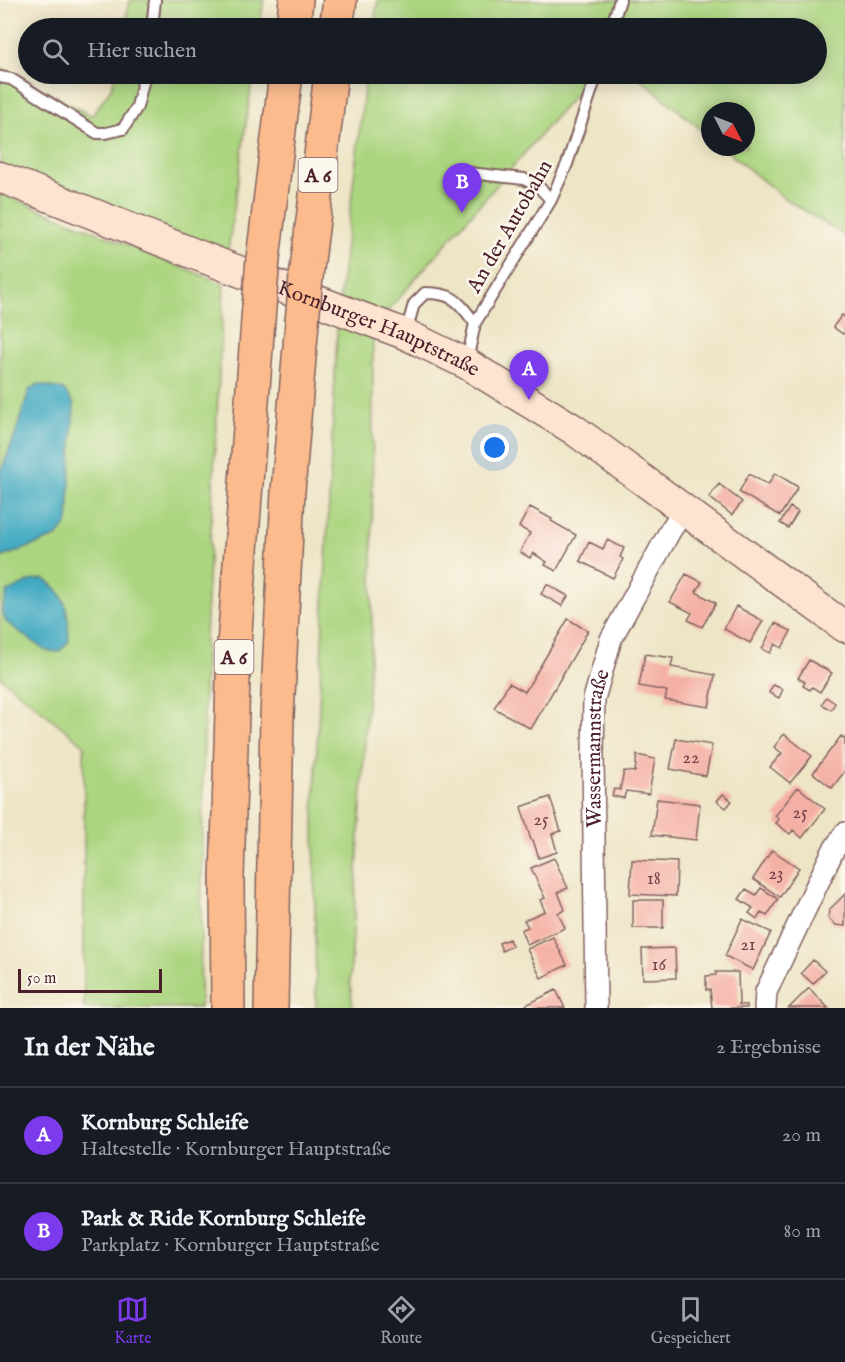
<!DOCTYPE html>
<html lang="de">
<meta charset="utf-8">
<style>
:root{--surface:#171b24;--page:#242831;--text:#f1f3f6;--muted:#9ea1a6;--line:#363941;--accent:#7c3aed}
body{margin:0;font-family:"IM FELL English",serif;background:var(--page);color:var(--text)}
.compass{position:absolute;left:701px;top:102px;width:54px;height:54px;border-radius:50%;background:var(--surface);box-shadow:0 3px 15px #0003;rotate:132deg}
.scale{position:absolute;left:18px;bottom:15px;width:144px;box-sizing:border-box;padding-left:6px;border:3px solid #4a1f2b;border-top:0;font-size:16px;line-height:21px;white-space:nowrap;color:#4a1f2b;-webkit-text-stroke:4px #fbf7ec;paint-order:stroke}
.you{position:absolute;left:495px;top:448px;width:21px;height:21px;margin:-15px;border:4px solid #fff;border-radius:50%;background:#1a73e8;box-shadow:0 0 0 9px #1a73e833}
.badge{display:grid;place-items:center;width:39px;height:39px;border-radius:50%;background:var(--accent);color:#fff;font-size:20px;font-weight:700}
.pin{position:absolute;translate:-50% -50px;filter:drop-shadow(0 2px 3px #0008)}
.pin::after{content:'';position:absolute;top:32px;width:21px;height:18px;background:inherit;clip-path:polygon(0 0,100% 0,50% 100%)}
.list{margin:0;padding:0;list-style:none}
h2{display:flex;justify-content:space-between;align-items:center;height:78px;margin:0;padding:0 24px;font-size:26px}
h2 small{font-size:20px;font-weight:400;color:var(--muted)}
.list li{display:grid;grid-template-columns:39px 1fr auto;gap:18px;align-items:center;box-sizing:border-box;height:96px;padding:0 24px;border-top:2px solid var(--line)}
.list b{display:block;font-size:22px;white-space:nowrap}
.list p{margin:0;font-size:20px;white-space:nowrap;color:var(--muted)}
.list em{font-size:20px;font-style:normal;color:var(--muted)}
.icon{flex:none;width:33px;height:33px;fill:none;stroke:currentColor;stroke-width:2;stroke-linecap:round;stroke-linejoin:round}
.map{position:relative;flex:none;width:845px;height:1008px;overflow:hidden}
.search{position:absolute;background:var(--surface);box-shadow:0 3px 15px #0003;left:18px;right:18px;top:18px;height:66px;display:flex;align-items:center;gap:15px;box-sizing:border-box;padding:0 21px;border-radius:33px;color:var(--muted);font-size:22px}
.sheet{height:270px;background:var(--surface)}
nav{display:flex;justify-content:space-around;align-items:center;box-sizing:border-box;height:84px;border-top:2px solid var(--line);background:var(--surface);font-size:16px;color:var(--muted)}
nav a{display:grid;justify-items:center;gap:3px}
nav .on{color:var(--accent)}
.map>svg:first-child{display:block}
.green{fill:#acd580;stroke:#7b7a56;stroke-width:1.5}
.water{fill:#43aac2;stroke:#466476;stroke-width:1.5}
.building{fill:#f5b0a5}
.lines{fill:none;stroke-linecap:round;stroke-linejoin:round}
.service-casing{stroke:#836461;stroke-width:14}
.minor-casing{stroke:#836461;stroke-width:24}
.secondary-casing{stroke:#836461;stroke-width:33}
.motorway-casing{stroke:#836461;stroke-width:36}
.service{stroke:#fff;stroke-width:10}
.minor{stroke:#fff;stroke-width:21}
.secondary{stroke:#fde4d1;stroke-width:30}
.motorway{stroke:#fbbb8d;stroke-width:33}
.motorway-bridge-casing{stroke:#836461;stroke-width:36;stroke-linecap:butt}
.motorway-bridge{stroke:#fbbb8d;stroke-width:33}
.labels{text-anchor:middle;stroke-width:5;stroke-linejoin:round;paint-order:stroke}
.number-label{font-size:18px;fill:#75434a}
.shield{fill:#fbf7ec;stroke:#7f6065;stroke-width:1.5}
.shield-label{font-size:20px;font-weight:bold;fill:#4a1f2b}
.street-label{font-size:21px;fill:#4a1f2b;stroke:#fbf7ec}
</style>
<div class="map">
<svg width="845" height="1008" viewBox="0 0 845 1008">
<rect width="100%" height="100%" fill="#fbf7ec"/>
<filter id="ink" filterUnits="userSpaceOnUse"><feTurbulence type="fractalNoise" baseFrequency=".0167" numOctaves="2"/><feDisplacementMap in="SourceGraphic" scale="12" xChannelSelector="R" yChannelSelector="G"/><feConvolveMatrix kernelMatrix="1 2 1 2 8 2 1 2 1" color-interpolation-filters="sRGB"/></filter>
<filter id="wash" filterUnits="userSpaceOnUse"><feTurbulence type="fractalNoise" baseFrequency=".008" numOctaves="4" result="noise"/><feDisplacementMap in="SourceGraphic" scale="24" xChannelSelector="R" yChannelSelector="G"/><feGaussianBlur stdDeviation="1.35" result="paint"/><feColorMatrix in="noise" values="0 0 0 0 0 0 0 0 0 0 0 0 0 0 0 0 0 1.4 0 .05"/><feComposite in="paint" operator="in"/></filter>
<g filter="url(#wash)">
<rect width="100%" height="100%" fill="#eee5c6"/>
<!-- green -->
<path class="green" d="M130,0H264L259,28H124Z
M378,0H845V236L784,198L722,147H746V111H710V137L635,74H816V28H373Z
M0,68L92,116L112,87L115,74H253L228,251L0,171Z
M366,74H593L373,328L372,627L350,982L353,1008H316L314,808L338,313Z
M0,193L224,284L205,636L200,1008H84V745L0,677V558L58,536L15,435L0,474Z"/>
<!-- water -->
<path class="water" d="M38,384L64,390L74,404L68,522L58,536L0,558V474L15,435L29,390Z
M44,579C69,593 68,615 69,641L59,652L46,651L6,622L2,610L7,592L33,580Z"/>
<g id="blocks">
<!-- building -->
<path class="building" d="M842,315L845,317V332L843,334L833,327Z
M775,473L798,487L780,516L739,492L749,474L768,485Z
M719,484L742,502L732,515L709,497Z
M530,507L552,519L551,521L576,535L556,571L545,565L547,562L533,553L530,558L520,552L530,533L519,527Z
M790,507L798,512L788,528L780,523Z
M607,540L624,548L620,557L623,559L613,578L580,561L589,542L603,549Z
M686,574L702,582L696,592L716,603L702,627L688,620L692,613L670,602Z
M547,584L568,596L562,606L541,594Z
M736,606L763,621L750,643L724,629Z
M568,619L588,631L531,729L494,708L509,683L525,692Z
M775,623L791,631L782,648L775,644L770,653L762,649Z
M645,654L673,658L671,667L715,675L709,707L665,700L667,691L639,686Z
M809,660L832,673L820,692L812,687L810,690L803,686L805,682L798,678Z
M773,685L783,689L779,698L769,693Z
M826,697L835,703L831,710L822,704Z
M784,734L812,756L790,783L770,767L782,753L774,747Z
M841,736L845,739V771L832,788L813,773Z
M676,739L712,745L706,776L670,769Z
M637,755L655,759L649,794L626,791L624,798L612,796L614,789L620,790L624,771L635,772Z
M798,787L825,809L802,838L793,830L790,834L776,823L779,819L775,816Z
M723,794L732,801L726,808L717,801Z
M550,797L561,831L552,834L557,852L539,858L533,840H531L521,807Z
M657,799L700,804L696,840L652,835Z
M772,850L799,868L780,897L753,879Z
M554,858L568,888L558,892L565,910L558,913L565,928L527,945L521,930L528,927L524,920L545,911L540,900L545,898L531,868Z
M632,860L677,862L676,896L630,894Z
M761,888L778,899L767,916L761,913L757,919L749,913L753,908L739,899L746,889L756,895Z
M845,894V926L836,925L828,918L829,910Z
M633,900H663V928H633Z
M742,919L771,932L753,970L725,956Z
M553,937L567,965L541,978L527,949Z
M509,939L512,946L502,951L499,943Z
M675,948L676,978L643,979L642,949Z
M813,960L825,971L813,984L801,973Z
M716,972H738L739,1005H747V1008H712L710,989L706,990V976L716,975Z
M809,988L828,1008H789Z
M556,990L565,1008H528L526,1005Z"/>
</g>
</g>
<g filter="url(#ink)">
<use href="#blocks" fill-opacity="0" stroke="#836461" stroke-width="1.5"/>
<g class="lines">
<defs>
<path id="service" d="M152,28L155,0
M611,28L620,0
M0,77L11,79L97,133H106L123,129L137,107L145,74
M469,173L524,179L538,186L551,200
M406,332L414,304L425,293C454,293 458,301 475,323
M467,361L475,323L551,200L567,164L597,74"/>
<g id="minor">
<path id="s1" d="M596,1008L593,754L594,699L611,639L670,531L684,510"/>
<path d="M765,1008L766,992L833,851L845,833"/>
</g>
<g id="secondary">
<path id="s2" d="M0,177L220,264L405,334L467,364L573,429L845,627"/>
</g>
<path id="motorway" d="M293,28L296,0
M336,28L340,0
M263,259L286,74
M306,277L331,74
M228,1008L227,879L234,645L259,307
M271,1008L277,716L288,491L302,322"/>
</defs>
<!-- service casing -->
<use href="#service" class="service-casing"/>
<!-- minor casing -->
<use href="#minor" class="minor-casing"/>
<!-- secondary casing -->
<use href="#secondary" class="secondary-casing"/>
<!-- motorway casing -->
<use href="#motorway" class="motorway-casing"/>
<!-- service -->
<use href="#service" class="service"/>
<!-- minor -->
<use href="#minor" class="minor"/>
<!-- secondary -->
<use href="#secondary" class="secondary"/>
<!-- motorway -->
<use href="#motorway" class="motorway"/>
<defs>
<path id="motorway-bridge" d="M259,307L263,259
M302,322L306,277"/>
</defs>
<!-- motorway-bridge casing -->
<use href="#motorway-bridge" class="motorway-bridge-casing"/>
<!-- motorway-bridge -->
<use href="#motorway-bridge" class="motorway-bridge"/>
</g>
</g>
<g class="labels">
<!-- number labels -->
<g class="number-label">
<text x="691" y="763">22</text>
<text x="800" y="818">25</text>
<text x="541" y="825">25</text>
<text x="776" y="879">23</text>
<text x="654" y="884">18</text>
<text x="748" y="950">21</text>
<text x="659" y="970">16</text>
</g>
<!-- shield labels -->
<g class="shield">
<rect x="298.5" y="158" width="39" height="34" rx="4.5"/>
<rect x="214.5" y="640" width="39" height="34" rx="4.5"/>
</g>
<g class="shield-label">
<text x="318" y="182">A 6</text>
<text x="234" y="664">A 6</text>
</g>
<!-- street labels -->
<g class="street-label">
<text transform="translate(509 226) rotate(-60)" y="7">An der Autobahn</text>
<text dy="7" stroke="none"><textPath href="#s2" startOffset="408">Kornburger Hauptstraße</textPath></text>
<text dy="7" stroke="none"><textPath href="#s1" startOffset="260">Wassermannstraße</textPath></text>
</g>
</g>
</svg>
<svg class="compass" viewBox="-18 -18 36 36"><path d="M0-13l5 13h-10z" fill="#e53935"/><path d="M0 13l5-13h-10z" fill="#9ea1a6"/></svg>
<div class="scale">50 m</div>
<div class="you"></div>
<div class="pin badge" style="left:529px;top:400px">A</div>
<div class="pin badge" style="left:462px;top:213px">B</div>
<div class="search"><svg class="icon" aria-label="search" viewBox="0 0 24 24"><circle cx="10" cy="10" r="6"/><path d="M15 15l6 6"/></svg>Hier suchen</div>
</div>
<section class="sheet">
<h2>In der Nähe<small>2 Ergebnisse</small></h2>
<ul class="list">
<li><span class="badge">A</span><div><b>Kornburg Schleife</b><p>Haltestelle · Kornburger Hauptstraße</p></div><em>20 m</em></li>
<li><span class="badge">B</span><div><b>Park &amp; Ride Kornburg Schleife</b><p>Parkplatz · Kornburger Hauptstraße</p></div><em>80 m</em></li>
</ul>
</section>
<nav>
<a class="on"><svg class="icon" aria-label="map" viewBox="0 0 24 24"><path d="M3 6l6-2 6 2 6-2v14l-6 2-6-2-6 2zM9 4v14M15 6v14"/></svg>Karte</a>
<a><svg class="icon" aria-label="directions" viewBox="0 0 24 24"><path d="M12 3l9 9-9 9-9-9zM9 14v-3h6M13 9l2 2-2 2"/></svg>Route</a>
<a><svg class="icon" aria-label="saved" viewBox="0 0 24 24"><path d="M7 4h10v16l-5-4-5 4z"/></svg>Gespeichert</a>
</nav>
